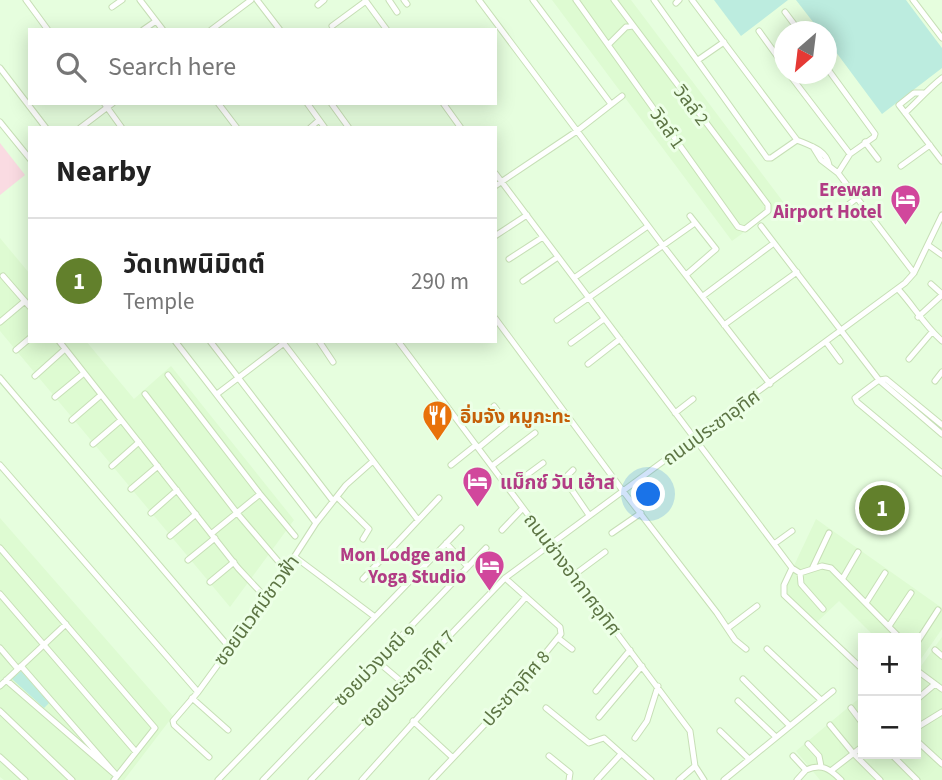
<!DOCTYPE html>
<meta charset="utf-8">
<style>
:root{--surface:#fff;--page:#f6f6f6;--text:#222;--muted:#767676;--line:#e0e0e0;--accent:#62802c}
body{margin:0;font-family:"Source Sans 3","Noto Sans Thai",sans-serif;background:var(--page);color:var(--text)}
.controls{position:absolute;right:21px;bottom:21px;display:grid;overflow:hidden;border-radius:0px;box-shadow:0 4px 18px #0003}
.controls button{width:63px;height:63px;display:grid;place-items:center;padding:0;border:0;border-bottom:2px solid var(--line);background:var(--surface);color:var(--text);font:35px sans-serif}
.compass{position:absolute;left:774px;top:21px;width:63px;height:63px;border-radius:50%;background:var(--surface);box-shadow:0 4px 18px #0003;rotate:208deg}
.you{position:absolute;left:649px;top:495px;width:24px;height:24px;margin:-18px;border:5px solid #fff;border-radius:50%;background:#1a73e8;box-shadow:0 0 0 10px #1a73e833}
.badge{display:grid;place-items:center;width:46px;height:46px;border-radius:50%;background:var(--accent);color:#fff;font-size:23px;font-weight:700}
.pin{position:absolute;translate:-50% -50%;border:4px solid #fff;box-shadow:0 2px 7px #0006}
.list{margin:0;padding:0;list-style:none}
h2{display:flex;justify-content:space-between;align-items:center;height:91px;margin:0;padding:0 28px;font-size:30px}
h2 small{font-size:23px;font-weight:400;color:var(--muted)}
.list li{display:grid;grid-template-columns:46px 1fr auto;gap:21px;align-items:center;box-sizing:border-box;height:126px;padding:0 28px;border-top:2px solid var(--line)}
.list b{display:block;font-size:26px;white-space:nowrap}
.list p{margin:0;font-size:23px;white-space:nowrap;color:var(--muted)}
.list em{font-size:23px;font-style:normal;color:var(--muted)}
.icon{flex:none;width:38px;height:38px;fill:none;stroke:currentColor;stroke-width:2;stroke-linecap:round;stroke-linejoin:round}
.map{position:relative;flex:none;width:942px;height:780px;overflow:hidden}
.search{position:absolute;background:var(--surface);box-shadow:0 4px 18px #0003;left:28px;top:28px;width:469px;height:77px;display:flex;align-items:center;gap:18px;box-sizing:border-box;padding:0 24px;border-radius:0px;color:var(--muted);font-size:26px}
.panel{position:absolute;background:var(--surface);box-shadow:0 4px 18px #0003;left:28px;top:126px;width:469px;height:217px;border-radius:0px}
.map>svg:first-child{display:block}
.residential{fill:#defbd2}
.education{fill:#fadbe2}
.green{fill:#bcecdf}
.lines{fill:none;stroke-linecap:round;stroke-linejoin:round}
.minor-casing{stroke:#c7dfb6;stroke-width:7}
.minor{stroke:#fff;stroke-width:5}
.labels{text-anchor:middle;stroke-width:6;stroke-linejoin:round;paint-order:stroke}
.street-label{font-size:19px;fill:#5d7544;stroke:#ecffe6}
.hotel-label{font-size:19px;font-weight:bold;fill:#b23c85;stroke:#ecffe6;text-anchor:end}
.food-label{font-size:19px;font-weight:bold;fill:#c56008;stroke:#ecffe6;text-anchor:start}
</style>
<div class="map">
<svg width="942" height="780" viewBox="0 0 942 780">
<rect width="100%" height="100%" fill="#e6fede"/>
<!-- residential -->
<path class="residential" d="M552,0H631L784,203L732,241Z
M0,238L30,274V341H86L134,399L171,366L294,520L230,607L0,331Z
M0,518L173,716L124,780H4L0,777Z
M816,519L942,608V629L916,666V638H876L839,601L816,623L782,591Z
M942,637V780H820L796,751L863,695V754H916V673Z"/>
<!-- education -->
<path class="education" d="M0,143L25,175L0,195Z"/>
<!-- green -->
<path class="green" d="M714,0H788L741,36Z
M796,0H906L942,48V68L882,114L827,40V32L820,31Z
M21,671L49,703L44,708L12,679Z"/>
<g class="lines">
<defs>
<path id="minor" d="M26,0L48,30
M140,0L163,30
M257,0L280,30
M365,0L387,30
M389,0L397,12
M404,0L407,4
M479,0L664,247L770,384
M533,0L611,104
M576,0L738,227L745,229L768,211V205L614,0
M654,0L767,158H771L797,140
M692,0L797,140C811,146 826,150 829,165
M913,0L942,38
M676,3L679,0
M318,5L324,0
M112,7L122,0
M785,12L800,32
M332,26L366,1
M143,30L156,21
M211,30L251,0
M759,31L785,67
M609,44L626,27L633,26
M698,60L724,42
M0,68L46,128
M827,68L875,134L874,137L850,154L838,173
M789,74L850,154
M923,93H914L899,105L942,161
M104,103L122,128
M218,103L237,128
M307,103L325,128
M331,103L349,128
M443,103L461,128
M905,113C918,101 928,89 942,78
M0,122L30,159
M80,128L113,103
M310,128L319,120
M865,142L878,159
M813,147L821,160L838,173L914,273
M901,166L930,145
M495,173L792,568L800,573L801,584L823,609
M495,186L577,131L622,96
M834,216L857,198
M761,226L879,380L942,434
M495,236L527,215
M928,245L942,255
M509,259L543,237
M686,275L716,249L690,216
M3,276L30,307
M574,278L648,226
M523,281L558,257
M931,284L942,294
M898,289C913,305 924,325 942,341
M703,296L774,243
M918,317L942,295
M495,318L623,491L717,613L735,640L746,649
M557,320L695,223
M0,322L25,301
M724,325L797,272
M59,341L238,568L266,598
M175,341L316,523
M210,341L333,501
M282,341L418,520
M319,341L333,362
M398,341L690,731L695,766L704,780
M826,342L840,361
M571,343L604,319
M16,350L30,338
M909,359L932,332
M588,364L620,339
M168,375L260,494L295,536
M35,376L65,349
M0,378L229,647
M935,381L942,372
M145,394L237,513L278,561
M217,394L284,343
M55,397L84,373
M675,413L693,399
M72,420L101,395
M942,425L886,379L879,380L855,398L857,402L942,473
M93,444L121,420
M478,448L507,424L494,406
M0,465L198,692
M451,465L476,445
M112,466L139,442
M492,466L535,433
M573,470L565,478V480L589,515
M509,488L543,463
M131,489L158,466
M337,497L369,529L363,539
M151,513L177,490
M502,530L523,508
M612,533L641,513
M211,534L260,494
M170,536L196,514
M446,543L468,567
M774,544L792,531
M0,548L155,728L114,780
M295,557L375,617
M188,560L215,538
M792,568L784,585V595L859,666
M812,569L829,533
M800,573L822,566L831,568L900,638
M574,575L605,552
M843,578L858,552
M363,579L439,498
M210,582L234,562
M0,594L136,752
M866,603L885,573
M889,626L911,593
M728,628L757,606
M558,638L572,649
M916,644L938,610
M0,648L18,669
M767,649L821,700
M935,650L942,656
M377,661L403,683
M919,672L942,689
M743,679L790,726
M6,680L117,776L21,666
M0,686L66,624
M596,691L630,650
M192,698L228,730
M916,700L935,684
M738,701L776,737
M546,708L589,743L604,738L651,780
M851,708L863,724
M0,711L72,780
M599,717L642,666
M413,721L452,757
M830,725L853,753L880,780
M916,728L942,712
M720,731L749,759
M635,738L647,721L658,686
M916,740L942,764
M808,744L819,756L821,766
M891,754L917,780
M549,756L570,773L569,780
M793,756L806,770L797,780
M0,757L25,780
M209,757L174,725L173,721L198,692L278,582L316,523L346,485L373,461
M806,770C822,763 830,769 841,780
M832,770L863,746
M218,780L461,528
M263,780L486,548
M311,780L505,578L905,283L914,273L942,215
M362,780L526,597
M432,780L504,704L561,634L560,627L505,578
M597,780L621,754
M679,780L695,766
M724,780L833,691"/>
</defs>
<!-- minor casing -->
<use href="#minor" class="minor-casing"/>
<!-- minor -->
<use href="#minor" class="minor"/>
</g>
<!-- icons -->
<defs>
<symbol id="hotel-pin" viewBox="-11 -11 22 30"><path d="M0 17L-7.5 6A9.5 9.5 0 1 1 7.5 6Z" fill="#d1479c" stroke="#ecffe6"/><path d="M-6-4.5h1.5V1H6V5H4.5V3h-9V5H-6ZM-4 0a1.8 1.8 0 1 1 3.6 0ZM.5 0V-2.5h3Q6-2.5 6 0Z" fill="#fff"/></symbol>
<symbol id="restaurant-pin" viewBox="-11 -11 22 30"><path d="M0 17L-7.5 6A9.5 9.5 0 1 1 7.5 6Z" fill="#e8710a" stroke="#ecffe6"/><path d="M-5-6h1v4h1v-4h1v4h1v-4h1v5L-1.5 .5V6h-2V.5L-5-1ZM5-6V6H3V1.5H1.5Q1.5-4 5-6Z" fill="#fff"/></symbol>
</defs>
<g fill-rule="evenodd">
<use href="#hotel-pin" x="888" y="182" width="35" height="47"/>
<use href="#restaurant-pin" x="420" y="398" width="35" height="47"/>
<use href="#hotel-pin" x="460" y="464" width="35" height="47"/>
<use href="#hotel-pin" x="472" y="548" width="35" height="47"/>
</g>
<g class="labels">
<!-- street labels -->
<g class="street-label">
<text transform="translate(692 105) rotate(53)" y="7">วิลล์ 2</text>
<text transform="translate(668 128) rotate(55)" y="7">วิลล์ 1</text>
<text transform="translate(711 427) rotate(-36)" y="7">ถนนประชาอุทิศ</text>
<text transform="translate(573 574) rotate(53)" y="7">ถนนช่างอากาศอุทิศ</text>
<text transform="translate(256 610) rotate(-54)" y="7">ซอยนิเวศม์ชาวฟ้า</text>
<text transform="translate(374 664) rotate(-46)" y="7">ซอยม่วงมณี ๑</text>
<text transform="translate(407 678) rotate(-46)" y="7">ซอยประชาอุทิศ 7</text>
<text transform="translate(515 688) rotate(-49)" y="7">ประชาอุทิศ 8</text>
</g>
<!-- hotel labels -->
<g class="hotel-label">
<text x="882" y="196">Erewan<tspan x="882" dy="22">Airport Hotel</tspan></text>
<text x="500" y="489" text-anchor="start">แม็กซ์ วัน เฮ้าส</text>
<text x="466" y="561">Mon Lodge and<tspan x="466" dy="22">Yoga Studio</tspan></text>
</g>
<!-- food labels -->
<g class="food-label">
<text x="460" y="423">อิ่มจัง หมูกะทะ</text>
</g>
</g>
</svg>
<div class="controls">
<button>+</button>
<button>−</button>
</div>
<svg class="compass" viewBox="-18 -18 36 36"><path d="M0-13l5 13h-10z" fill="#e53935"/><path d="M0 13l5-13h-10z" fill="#767676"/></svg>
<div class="you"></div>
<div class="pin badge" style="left:882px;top:508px">1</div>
<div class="search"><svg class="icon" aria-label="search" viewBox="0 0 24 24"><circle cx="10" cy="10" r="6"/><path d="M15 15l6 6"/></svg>Search here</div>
<section class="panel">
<h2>Nearby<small></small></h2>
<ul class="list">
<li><span class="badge">1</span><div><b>วัดเทพนิมิตต์</b><p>Temple</p></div><em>290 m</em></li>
</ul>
</section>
</div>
